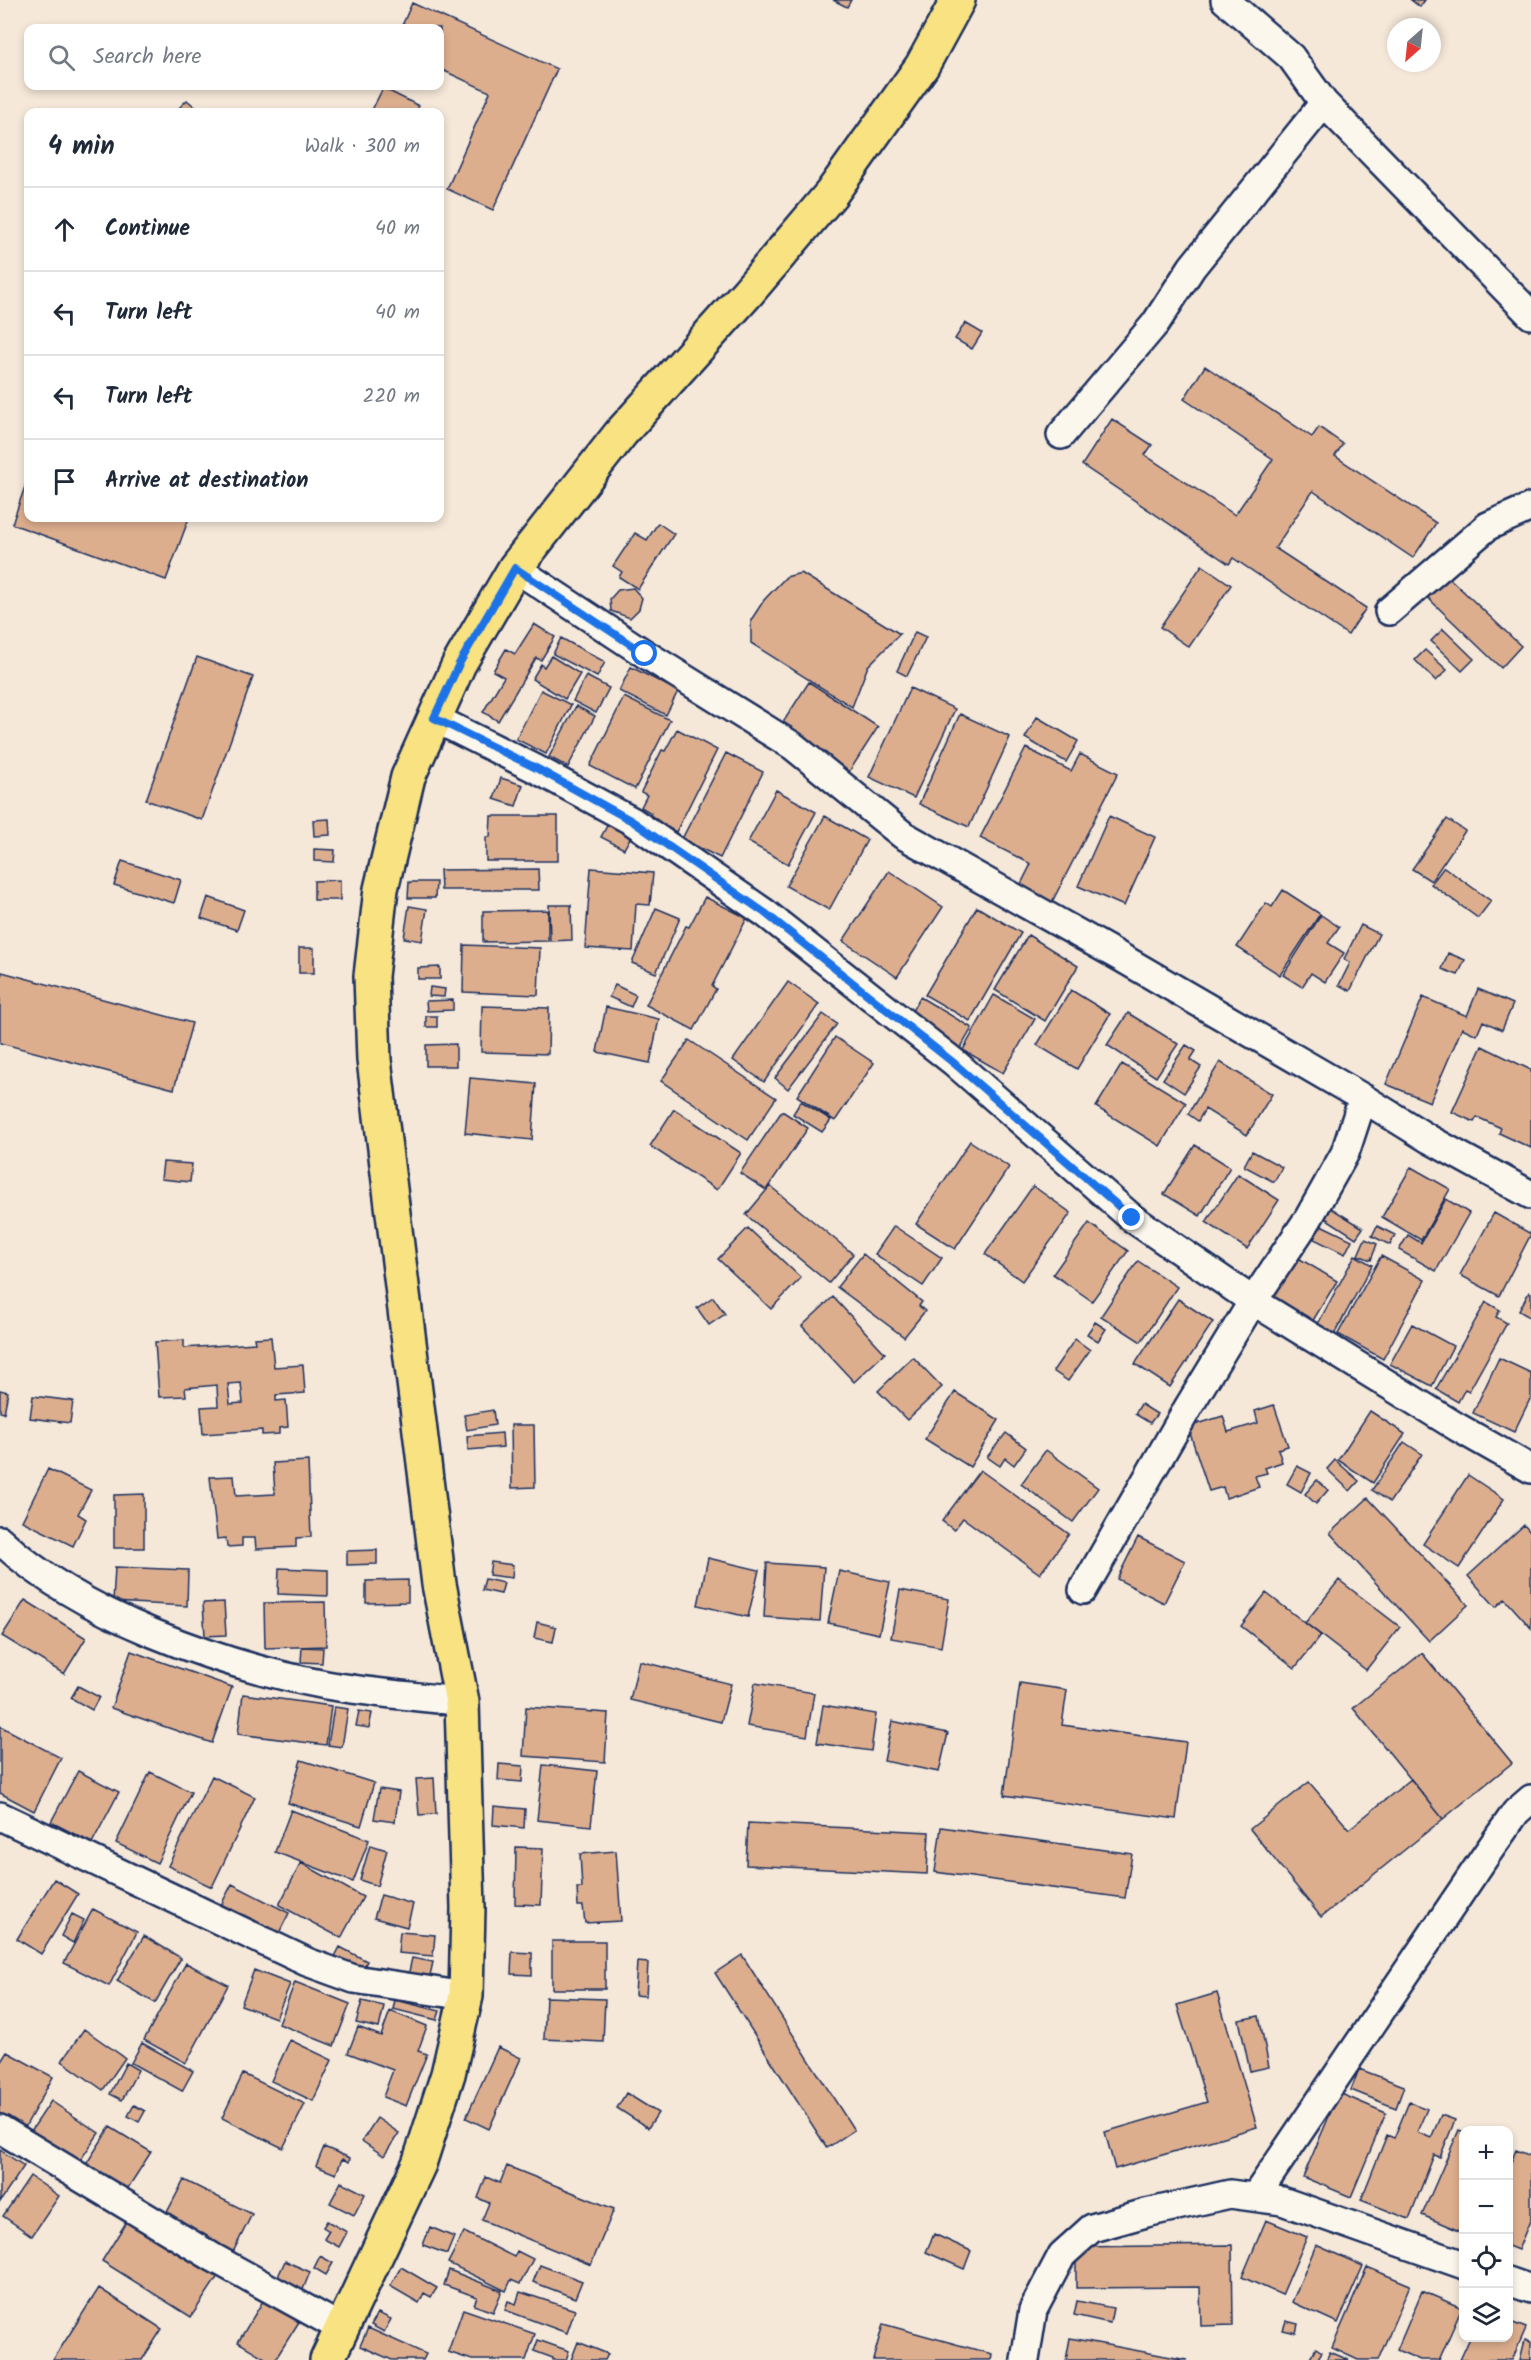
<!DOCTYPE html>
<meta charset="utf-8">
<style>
:root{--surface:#fff;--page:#f6f6f7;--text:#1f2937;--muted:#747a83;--line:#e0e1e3}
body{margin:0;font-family:Kalam,sans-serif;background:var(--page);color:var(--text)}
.controls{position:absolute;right:18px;bottom:18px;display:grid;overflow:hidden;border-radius:12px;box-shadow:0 3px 9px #0003}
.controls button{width:54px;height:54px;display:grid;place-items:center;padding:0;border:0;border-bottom:2px solid var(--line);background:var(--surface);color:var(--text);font:30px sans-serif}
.compass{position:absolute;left:1387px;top:18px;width:54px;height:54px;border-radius:50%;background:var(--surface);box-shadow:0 3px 9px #0003;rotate:207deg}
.stop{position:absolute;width:18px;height:18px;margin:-14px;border:4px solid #1a73e8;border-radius:50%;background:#fff}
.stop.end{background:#1a73e8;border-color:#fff;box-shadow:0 2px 6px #0008}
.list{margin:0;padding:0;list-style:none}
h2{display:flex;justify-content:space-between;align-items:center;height:78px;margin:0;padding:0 24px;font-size:26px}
h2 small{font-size:20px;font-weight:400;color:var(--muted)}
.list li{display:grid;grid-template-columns:39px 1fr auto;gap:18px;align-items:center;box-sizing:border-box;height:84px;padding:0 24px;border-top:2px solid var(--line)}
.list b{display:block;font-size:22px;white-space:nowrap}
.list em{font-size:20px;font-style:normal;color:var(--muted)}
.icon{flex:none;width:33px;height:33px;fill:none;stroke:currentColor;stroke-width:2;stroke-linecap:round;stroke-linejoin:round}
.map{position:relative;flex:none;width:1531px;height:2360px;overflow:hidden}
.search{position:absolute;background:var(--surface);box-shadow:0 3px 9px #0003;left:24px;top:24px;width:420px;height:66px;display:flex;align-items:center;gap:15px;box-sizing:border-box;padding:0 21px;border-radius:12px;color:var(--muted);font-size:22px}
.panel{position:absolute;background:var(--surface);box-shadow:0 3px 9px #0003;left:24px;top:108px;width:420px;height:414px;border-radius:12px}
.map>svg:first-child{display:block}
.building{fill:#ddae8e;stroke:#1b2f5e;stroke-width:1.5;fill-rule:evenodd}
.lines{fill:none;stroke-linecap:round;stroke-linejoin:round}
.minor-casing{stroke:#1b2f5e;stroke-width:32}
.major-casing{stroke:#1b2f5e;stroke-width:38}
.minor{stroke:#fbf7ec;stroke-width:27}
.major{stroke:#f8e281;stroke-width:33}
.route{stroke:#1a73e8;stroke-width:8}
</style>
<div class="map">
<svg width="1531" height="2360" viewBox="0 0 1531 2360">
<rect width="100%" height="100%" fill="#f5e8d9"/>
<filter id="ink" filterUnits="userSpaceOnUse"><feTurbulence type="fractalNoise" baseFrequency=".0167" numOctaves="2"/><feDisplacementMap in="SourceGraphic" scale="12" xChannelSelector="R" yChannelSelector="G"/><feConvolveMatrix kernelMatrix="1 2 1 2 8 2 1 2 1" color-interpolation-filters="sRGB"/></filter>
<g filter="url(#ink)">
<!-- building -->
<path class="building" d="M833,0H851L847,7Z
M1411,0H1425L1420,7Z
M412,3L557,69L493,210L447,189L490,92L440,69V28H401Z
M383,88L419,106L416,112H371Z
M187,100L201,112H175Z
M965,323L982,333L972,349L955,339Z
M1205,366L1312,437L1319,427L1343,444L1335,456L1436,523L1413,558L1313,491L1275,548L1366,608L1348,635L1233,558L1229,564L1082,465L1112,419L1152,445L1145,455L1235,515L1273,459L1184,399Z
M28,478V518H189L166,580L12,524Z
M658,523L674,534L638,589L619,577L622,572L613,566L635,533L647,540Z
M1202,565L1231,585L1189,647L1160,627Z
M801,573L900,634L868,666L852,707L751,643V620L764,600L786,577Z
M1445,574L1521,646L1501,668L1425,595Z
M633,588L642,598L639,609L630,618L611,611L610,599L618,590Z
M534,624L555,637L541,660L536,658L498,721L483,712L504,677L493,671L506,649L515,654Z
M1443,629L1474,659L1462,671L1431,641Z
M915,632L926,637L907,676L897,671Z
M561,638L605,662L597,677L553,654Z
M1425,650L1447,670L1436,681L1415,660Z
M551,656L580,674L565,699L532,679L541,664L544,667Z
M197,657L253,677L202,820L146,800Z
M631,667L678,691L666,715L619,691Z
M586,676L609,688L596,713L573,701Z
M809,682L878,727L849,772L780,727Z
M910,688L955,709L914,798L869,777Z
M541,690L571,705L546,754L516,739Z
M624,697L670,720L635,789L590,766Z
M576,706L595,716L568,767L549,757Z
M960,714L1010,737L969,827L919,804Z
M1037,717L1078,741L1066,762L1025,738Z
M677,729L717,750L676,832L648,818L651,813L641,807L647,795L641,792L662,750L665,751Z
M1026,748L1071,771L1080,754L1118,773L1052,902L1020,886L1031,864L980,838Z
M726,753L763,772L720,858L682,839Z
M501,778L523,785L516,806L494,799Z
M776,790L816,812L788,864L748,842Z
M491,816H558V861H486V837H490Z
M825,816L867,840L829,910L786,886Z
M1109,816L1155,837L1124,906L1078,886Z
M329,819L330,835L314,836L313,820Z
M1447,819L1465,831L1431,881L1412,869Z
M608,824L631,836L624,849L601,837Z
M314,849L335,850L334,862L314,861Z
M122,861L181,880L174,903L114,885Z
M1444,867L1491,901L1478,918L1431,884Z
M591,868L653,873L650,905L636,904L633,951L585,948Z
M538,869L539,890H441L440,870Z
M889,871L943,907L897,977L843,941Z
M340,880V900H314V881Z
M409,882H436L435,898H408Z
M1283,890L1320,914L1280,975L1237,947L1266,903L1272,907Z
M208,897L244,910L237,930L201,918Z
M705,897L747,918L712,986L716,989L694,1030L646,1005L686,926L689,927Z
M549,905H571L572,940L550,941Z
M409,906L427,909L422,941L404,938Z
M977,907L1021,933L970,1021L925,995Z
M656,908L680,918L656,973L632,963Z
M548,910V941L483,942V911Z
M1321,915L1339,927L1328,943L1344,953L1325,982L1311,973L1302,987L1283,975Z
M1361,925L1379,934L1350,991L1339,985L1350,963L1344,959Z
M1028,935L1078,966L1045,1021L995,990Z
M464,945L540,948L538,995L463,992Z
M299,948H314V973H299Z
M1448,953L1465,960L1458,975L1442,969Z
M440,967V979H418V968Z
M2,972L192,1023L174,1089L0,1043V981Z
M788,982L819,1004L764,1082L733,1060Z
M615,985L636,995L631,1007L609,997Z
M430,987L445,989L444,997L429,996Z
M1478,989L1513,1004L1502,1030L1483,1021L1477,1035L1462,1028L1430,1102L1386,1084L1423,997L1467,1016Z
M1071,990L1110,1014L1077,1069L1037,1045Z
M994,995L1035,1019L1003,1073L963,1050Z
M920,997L972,1028L957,1054L905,1023Z
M453,1000V1010L427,1011L426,1001Z
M482,1006L549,1008L548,1054L481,1052Z
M606,1007L659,1019L650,1063L597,1052Z
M1128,1013L1178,1044L1156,1077L1107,1045Z
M823,1014L837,1024L788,1089L775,1078Z
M426,1016H437V1027H426Z
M835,1037L874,1063L835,1121L797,1096Z
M689,1040L776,1098L748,1140L661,1081Z
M456,1044V1066H426V1045Z
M1186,1045L1196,1051L1190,1060L1201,1067L1184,1093L1163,1079Z
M1482,1046L1531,1070V1148L1499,1133L1501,1128L1477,1117L1474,1122L1452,1112Z
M1220,1062L1272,1094L1247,1135L1205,1109L1198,1121L1188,1114Z
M1122,1064L1186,1103L1160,1146L1096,1107Z
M470,1078L536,1084L532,1140L465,1133Z
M801,1101L831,1120L822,1132L793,1114Z
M674,1109L741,1153L717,1190L650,1146Z
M782,1111L808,1128L766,1190L740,1173Z
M970,1141L1009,1167L955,1249L916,1224Z
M1195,1145L1230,1167L1200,1216L1164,1194Z
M1252,1151L1282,1167L1274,1182L1244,1166Z
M163,1162L192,1164L190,1182L161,1179Z
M1411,1167L1450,1189L1421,1240L1382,1217Z
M1238,1174L1279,1200L1247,1249L1206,1222Z
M770,1186L853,1254L829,1283L746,1215Z
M1033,1186L1071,1213L1022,1281L985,1254Z
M1446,1199L1469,1213L1436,1271L1399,1250L1408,1235L1421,1243Z
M1323,1203L1363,1228L1356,1238L1316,1212Z
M1494,1213L1531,1234L1499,1296L1460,1275Z
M1089,1223L1128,1251L1092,1301L1053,1274Z
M1321,1225L1352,1240L1345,1254L1314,1239Z
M894,1226L942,1258L923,1286L875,1254Z
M1377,1226L1395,1235L1390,1245L1372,1236Z
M748,1228L801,1278L771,1309L718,1259Z
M1365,1239L1377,1244L1371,1260L1358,1255Z
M1290,1253L1337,1281L1309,1327L1262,1299Z
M863,1254L922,1302L919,1306L925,1311L904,1337L837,1287Z
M1355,1255L1372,1265L1330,1342L1313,1333Z
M1381,1256L1425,1280L1383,1359L1338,1334Z
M1138,1261L1177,1287L1141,1342L1101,1316Z
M1529,1292L1531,1293V1318L1519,1311Z
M713,1297L725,1314L709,1325L697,1308Z
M833,1297L885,1353L854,1382L802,1326Z
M1178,1299L1213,1322L1170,1387L1135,1364Z
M1486,1302L1500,1310L1496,1317L1507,1323L1469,1391L1465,1389L1458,1402L1436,1389Z
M1095,1322L1106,1329L1098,1341L1087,1334Z
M1412,1324L1453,1346L1432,1386L1390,1364Z
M271,1337L274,1367L303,1365L305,1393L276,1395V1401L286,1400L288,1427L279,1428V1434L262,1435V1430L203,1434L201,1407L218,1406L217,1385L185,1388L186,1396L159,1397L155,1342L184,1340V1348L255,1343L254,1338ZM241,1383L243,1403L230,1404L228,1384Z
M1075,1339L1090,1350L1068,1381L1053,1371Z
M913,1357L942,1387L907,1420L878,1391Z
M1499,1358L1531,1373V1397L1514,1432L1473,1413Z
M0,1390L8,1392L4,1413L0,1412Z
M955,1392L999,1420L970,1467L925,1439Z
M33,1396L73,1401L70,1423L30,1418Z
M1141,1404L1157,1414L1150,1423L1135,1414Z
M1274,1405L1288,1446L1278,1449L1282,1462L1265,1468L1267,1473L1255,1476L1259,1487L1226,1498L1223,1487L1209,1491L1188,1427L1223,1416L1228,1432L1258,1423L1255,1411Z
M493,1410L495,1425L467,1430L464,1415Z
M1370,1411L1405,1434L1373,1483L1338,1460Z
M511,1425H534L535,1487L512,1488Z
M502,1433L503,1447L468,1450L467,1436Z
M1006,1433L1026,1448L1014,1465L1005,1458L1000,1466L987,1457Z
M1404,1442L1422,1454L1390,1502L1372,1490Z
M1046,1450L1098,1488L1073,1522L1021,1484Z
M1335,1460L1359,1481L1350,1491L1327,1469Z
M308,1461L311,1537L296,1538V1547L256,1549L255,1538H242V1546L227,1547L226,1538L217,1539L210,1477L234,1476L236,1496L275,1494L273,1463Z
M1297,1466L1311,1473L1301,1492L1287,1484Z
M48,1469L91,1490L78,1514L86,1519L73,1546L22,1521Z
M980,1470L1069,1534L1040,1574L963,1518L954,1530L942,1521Z
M1468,1475L1504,1499L1459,1568L1423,1544Z
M1317,1480L1328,1490L1316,1504L1305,1494Z
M144,1494V1548H114V1495Z
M1368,1498L1468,1605L1429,1641L1330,1533Z
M1524,1525L1531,1533V1628L1505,1599L1496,1607L1468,1576Z
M1138,1537L1185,1561L1164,1603L1117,1579Z
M377,1550V1564L347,1565V1551Z
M708,1558L759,1570L748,1617L698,1605Z
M491,1562L513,1565L512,1578L489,1575Z
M767,1563L824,1567L820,1621L764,1617Z
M115,1567L188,1570L187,1606L113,1602Z
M279,1568L328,1570V1596L278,1594Z
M839,1571L890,1582L879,1634L828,1623Z
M485,1579L504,1583L501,1594L482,1590Z
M408,1580V1602L366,1603V1581Z
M1339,1580L1400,1627L1366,1670L1305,1623Z
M900,1590L949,1599L941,1647L891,1638Z
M1266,1593L1321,1635L1295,1668L1241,1626Z
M25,1600L86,1638L64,1674L2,1636Z
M224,1602L226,1635L205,1636L203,1603Z
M325,1602L326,1646L265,1648L264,1603Z
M537,1622L556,1627L553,1642L534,1638Z
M302,1647L323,1648L322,1663L301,1662Z
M131,1651L232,1687L212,1743L111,1708Z
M1422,1653L1512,1763L1443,1819L1353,1708Z
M639,1661L731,1684L721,1722L630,1700Z
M755,1683L814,1693L807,1736L747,1726Z
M1020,1683L1067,1690L1062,1725L1186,1742L1176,1819L1004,1795Z
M78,1686L99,1697L92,1710L71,1698Z
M243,1694L331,1706L326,1745L238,1734Z
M823,1705L876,1714L871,1751L817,1743Z
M334,1707L348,1709L342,1747L328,1745Z
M526,1707L608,1713L605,1762L523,1756Z
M359,1711L372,1713L369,1728L356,1726Z
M892,1721L948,1733L939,1772L884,1761Z
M0,1726L61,1758L34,1811L0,1793Z
M301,1760L374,1783L361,1826L288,1803Z
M499,1764L523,1766L522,1782L498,1780Z
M543,1765L597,1771L591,1826L537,1820Z
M78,1771L119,1792L92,1843L51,1822Z
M150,1772L191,1792L157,1863L116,1843Z
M212,1776L255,1797L212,1887L168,1866Z
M434,1778L436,1814L419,1815L416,1779Z
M1411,1779L1443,1819L1321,1917L1250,1829L1309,1782L1349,1829Z
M379,1789L399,1792L395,1822L374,1819Z
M494,1806L525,1809L524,1828L493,1825Z
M291,1810L369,1840L353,1882L275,1852Z
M748,1823L929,1832L927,1874L746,1865Z
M941,1827L1132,1854L1125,1898L935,1872Z
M370,1845L387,1850L377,1886L360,1880Z
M516,1847L543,1848L541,1905L515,1904Z
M616,1851L621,1921L585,1923L583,1906H578L577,1888H582L580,1854Z
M301,1863L363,1897L341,1938L279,1905Z
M54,1879L78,1894L41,1954L17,1939Z
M232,1884L289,1913L278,1935L221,1905Z
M381,1895L413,1904L407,1927L374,1918Z
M93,1909L137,1932L109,1986L64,1963Z
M72,1914L84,1920L73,1943L61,1936Z
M400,1932L435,1935L433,1956L398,1953Z
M144,1936L181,1958L155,2003L117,1981Z
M552,1941H605V1989H552Z
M340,1947L367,1961L359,1976L332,1962Z
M512,1952L532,1953V1975L511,1974Z
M742,1955L854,2130L827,2148L715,1973Z
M412,1958L433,1962L429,1980L408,1976Z
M637,1962L648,1963L646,1996L635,1995Z
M186,1963L228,1985L186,2063L144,2040Z
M254,1970L290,1984L276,2018L241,2005Z
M295,1982L350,2004L334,2046L279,2024Z
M1217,1993L1257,2127L1115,2169L1105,2132L1207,2102L1177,2005Z
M546,1997L605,1999L603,2042L544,2039Z
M395,2000L440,2011L437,2020L393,2009Z
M362,2001L384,2006L379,2028L356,2023Z
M390,2011L427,2026L418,2051L427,2054L406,2106L383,2097L393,2070L348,2053L358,2027L381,2036Z
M1259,2016L1269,2067L1250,2071L1239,2020Z
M84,2029L125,2058L103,2090L62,2061Z
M290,2040L332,2060L313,2101L271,2081Z
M142,2043L193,2071L182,2091L131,2063Z
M498,2047L521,2058L489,2129L466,2118Z
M7,2052L53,2077L25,2127L0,2113V2063Z
M126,2063L138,2070L122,2100L110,2094Z
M1359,2069L1404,2086L1396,2108L1351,2090Z
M243,2074L305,2104L283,2148L222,2118Z
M626,2093L658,2113L648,2128L617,2108Z
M1339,2093L1386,2113L1351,2197L1303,2177Z
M51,2101L99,2133L79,2162L31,2131Z
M1409,2102L1427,2109L1417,2132L1431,2138L1441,2115L1455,2120L1440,2157L1434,2155L1409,2219L1361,2200L1387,2135L1394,2138Z
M134,2105L145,2111L139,2122L128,2116Z
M377,2118L399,2133L384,2156L362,2141Z
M110,2127L151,2152L126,2191L85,2166Z
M1459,2130L1464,2132V2233L1422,2215Z
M324,2147L350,2158L349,2162L342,2159L336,2174L316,2166Z
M0,2150L24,2166L0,2202Z
M1516,2150L1531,2156V2218L1518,2250L1508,2246V2169Z
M507,2166L614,2209L591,2265L482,2220L489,2203L478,2198L486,2177L500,2183Z
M30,2176L59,2196L32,2236L3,2216Z
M184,2180L252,2214L232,2254L163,2220Z
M341,2182L365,2194L354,2215L330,2203Z
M130,2216L220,2273L191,2317L102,2261Z
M1266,2220L1307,2237L1282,2295L1242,2277Z
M327,2221L347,2232L339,2247L324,2239L329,2231L323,2227Z
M430,2227L454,2237L447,2254L423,2245Z
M464,2232L514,2257L517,2251L533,2259L520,2284L511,2280L506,2291L448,2263Z
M934,2234L971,2251L964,2269L926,2252Z
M1232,2245L1233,2325L1201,2326L1200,2287L1076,2288V2247Z
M1316,2245L1363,2266L1338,2323L1292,2302Z
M320,2256L333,2263L326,2275L314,2268Z
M285,2261L310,2272L302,2292L276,2281Z
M540,2265L582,2281L575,2298L533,2282Z
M401,2267L437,2288L431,2297L424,2293L419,2303L390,2286Z
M1367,2267L1410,2285L1378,2360H1358L1332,2348Z
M449,2270L502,2291L493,2312L474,2305L477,2297L444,2285Z
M99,2288L162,2329L142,2360H53Z
M1422,2291L1462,2308L1439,2360H1420L1397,2350Z
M520,2292L575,2310L567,2333L505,2310L508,2301L516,2304Z
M266,2296L302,2317L275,2360H268L238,2342Z
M1077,2301L1113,2308L1110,2323L1074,2315Z
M463,2309L535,2334L526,2360H472L448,2352Z
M378,2313L391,2319L384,2332L371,2325Z
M1286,2321L1298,2324L1296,2333L1283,2330Z
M1508,2321L1526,2328L1512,2360H1460L1470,2338H1508Z
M883,2324L992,2354L991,2360H873Z
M368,2328L426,2354L423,2360H392L360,2346Z
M1070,2338L1187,2360H1066Z
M538,2340L569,2351L566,2360H553V2358L534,2351Z
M1525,2340L1531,2342V2360H1520Z
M578,2342L608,2354L605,2360H571Z
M1316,2348L1322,2352L1317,2360H1309Z
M1330,2352L1349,2360H1326Z"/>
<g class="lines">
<defs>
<path id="minor" d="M1225,0L1291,57L1324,103L1531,315
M1061,435L1155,324L1192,267L1324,103
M515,568L645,654L793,746L903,835L1122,958L1363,1098L1429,1139L1531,1195
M1389,611L1488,526L1531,507
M434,718L536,769L632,821L765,913L955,1063L1132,1218L1253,1301L1457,1427L1531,1469
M0,1540C79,1615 220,1665 326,1685C371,1693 417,1696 462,1702
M1083,1590L1189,1406L1253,1301L1308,1219L1345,1153L1363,1098
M0,1816L307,1962L354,1979L466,1996
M0,2129L214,2258L343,2329
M1255,2197L1486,1855L1516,1812L1531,1799
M1508,2281L1531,2289
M1025,2360L1033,2310L1062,2255L1092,2228L1146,2213L1230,2194L1282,2201L1464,2265"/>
<path id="major" d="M327,2360L419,2164L448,2074L466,1996L468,1908L462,1702L439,1584L374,1060L371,976L381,889L408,777L459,664L515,568L621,433L748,292L831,194L922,66L958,0"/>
</defs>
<!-- minor casing -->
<use href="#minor" class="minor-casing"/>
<!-- major casing -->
<use href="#major" class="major-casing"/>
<!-- minor -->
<use href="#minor" class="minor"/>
<!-- major -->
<use href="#major" class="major"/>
</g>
</g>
<g class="lines" filter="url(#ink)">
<!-- route -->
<path class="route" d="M645,654L515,568L459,664L434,718L536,768L632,821L765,913L955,1064L1132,1218"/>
</g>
</svg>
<div class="controls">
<button>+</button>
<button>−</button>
<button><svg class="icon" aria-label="locate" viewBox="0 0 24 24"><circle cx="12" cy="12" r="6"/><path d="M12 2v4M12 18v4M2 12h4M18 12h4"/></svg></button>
<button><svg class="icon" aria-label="layers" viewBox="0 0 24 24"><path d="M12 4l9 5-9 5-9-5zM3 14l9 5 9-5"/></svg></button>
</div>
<svg class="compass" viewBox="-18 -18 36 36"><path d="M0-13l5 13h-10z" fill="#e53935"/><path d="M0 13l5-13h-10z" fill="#747a83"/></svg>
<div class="stop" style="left:645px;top:654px"></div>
<div class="stop end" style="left:1132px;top:1218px"></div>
<div class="search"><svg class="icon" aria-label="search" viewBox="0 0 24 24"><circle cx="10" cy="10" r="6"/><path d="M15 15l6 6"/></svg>Search here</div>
<section class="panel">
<h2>4 min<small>Walk · 300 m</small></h2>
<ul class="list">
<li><svg class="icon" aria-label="ahead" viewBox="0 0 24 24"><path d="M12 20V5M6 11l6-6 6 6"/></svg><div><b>Continue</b></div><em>40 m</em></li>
<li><svg class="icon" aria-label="left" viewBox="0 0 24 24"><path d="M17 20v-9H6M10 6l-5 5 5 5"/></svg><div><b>Turn left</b></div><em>40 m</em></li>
<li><svg class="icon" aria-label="left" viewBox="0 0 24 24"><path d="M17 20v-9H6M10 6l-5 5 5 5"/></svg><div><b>Turn left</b></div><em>220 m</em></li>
<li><svg class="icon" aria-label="arrive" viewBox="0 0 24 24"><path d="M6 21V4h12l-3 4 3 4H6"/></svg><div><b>Arrive at destination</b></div></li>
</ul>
</section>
</div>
